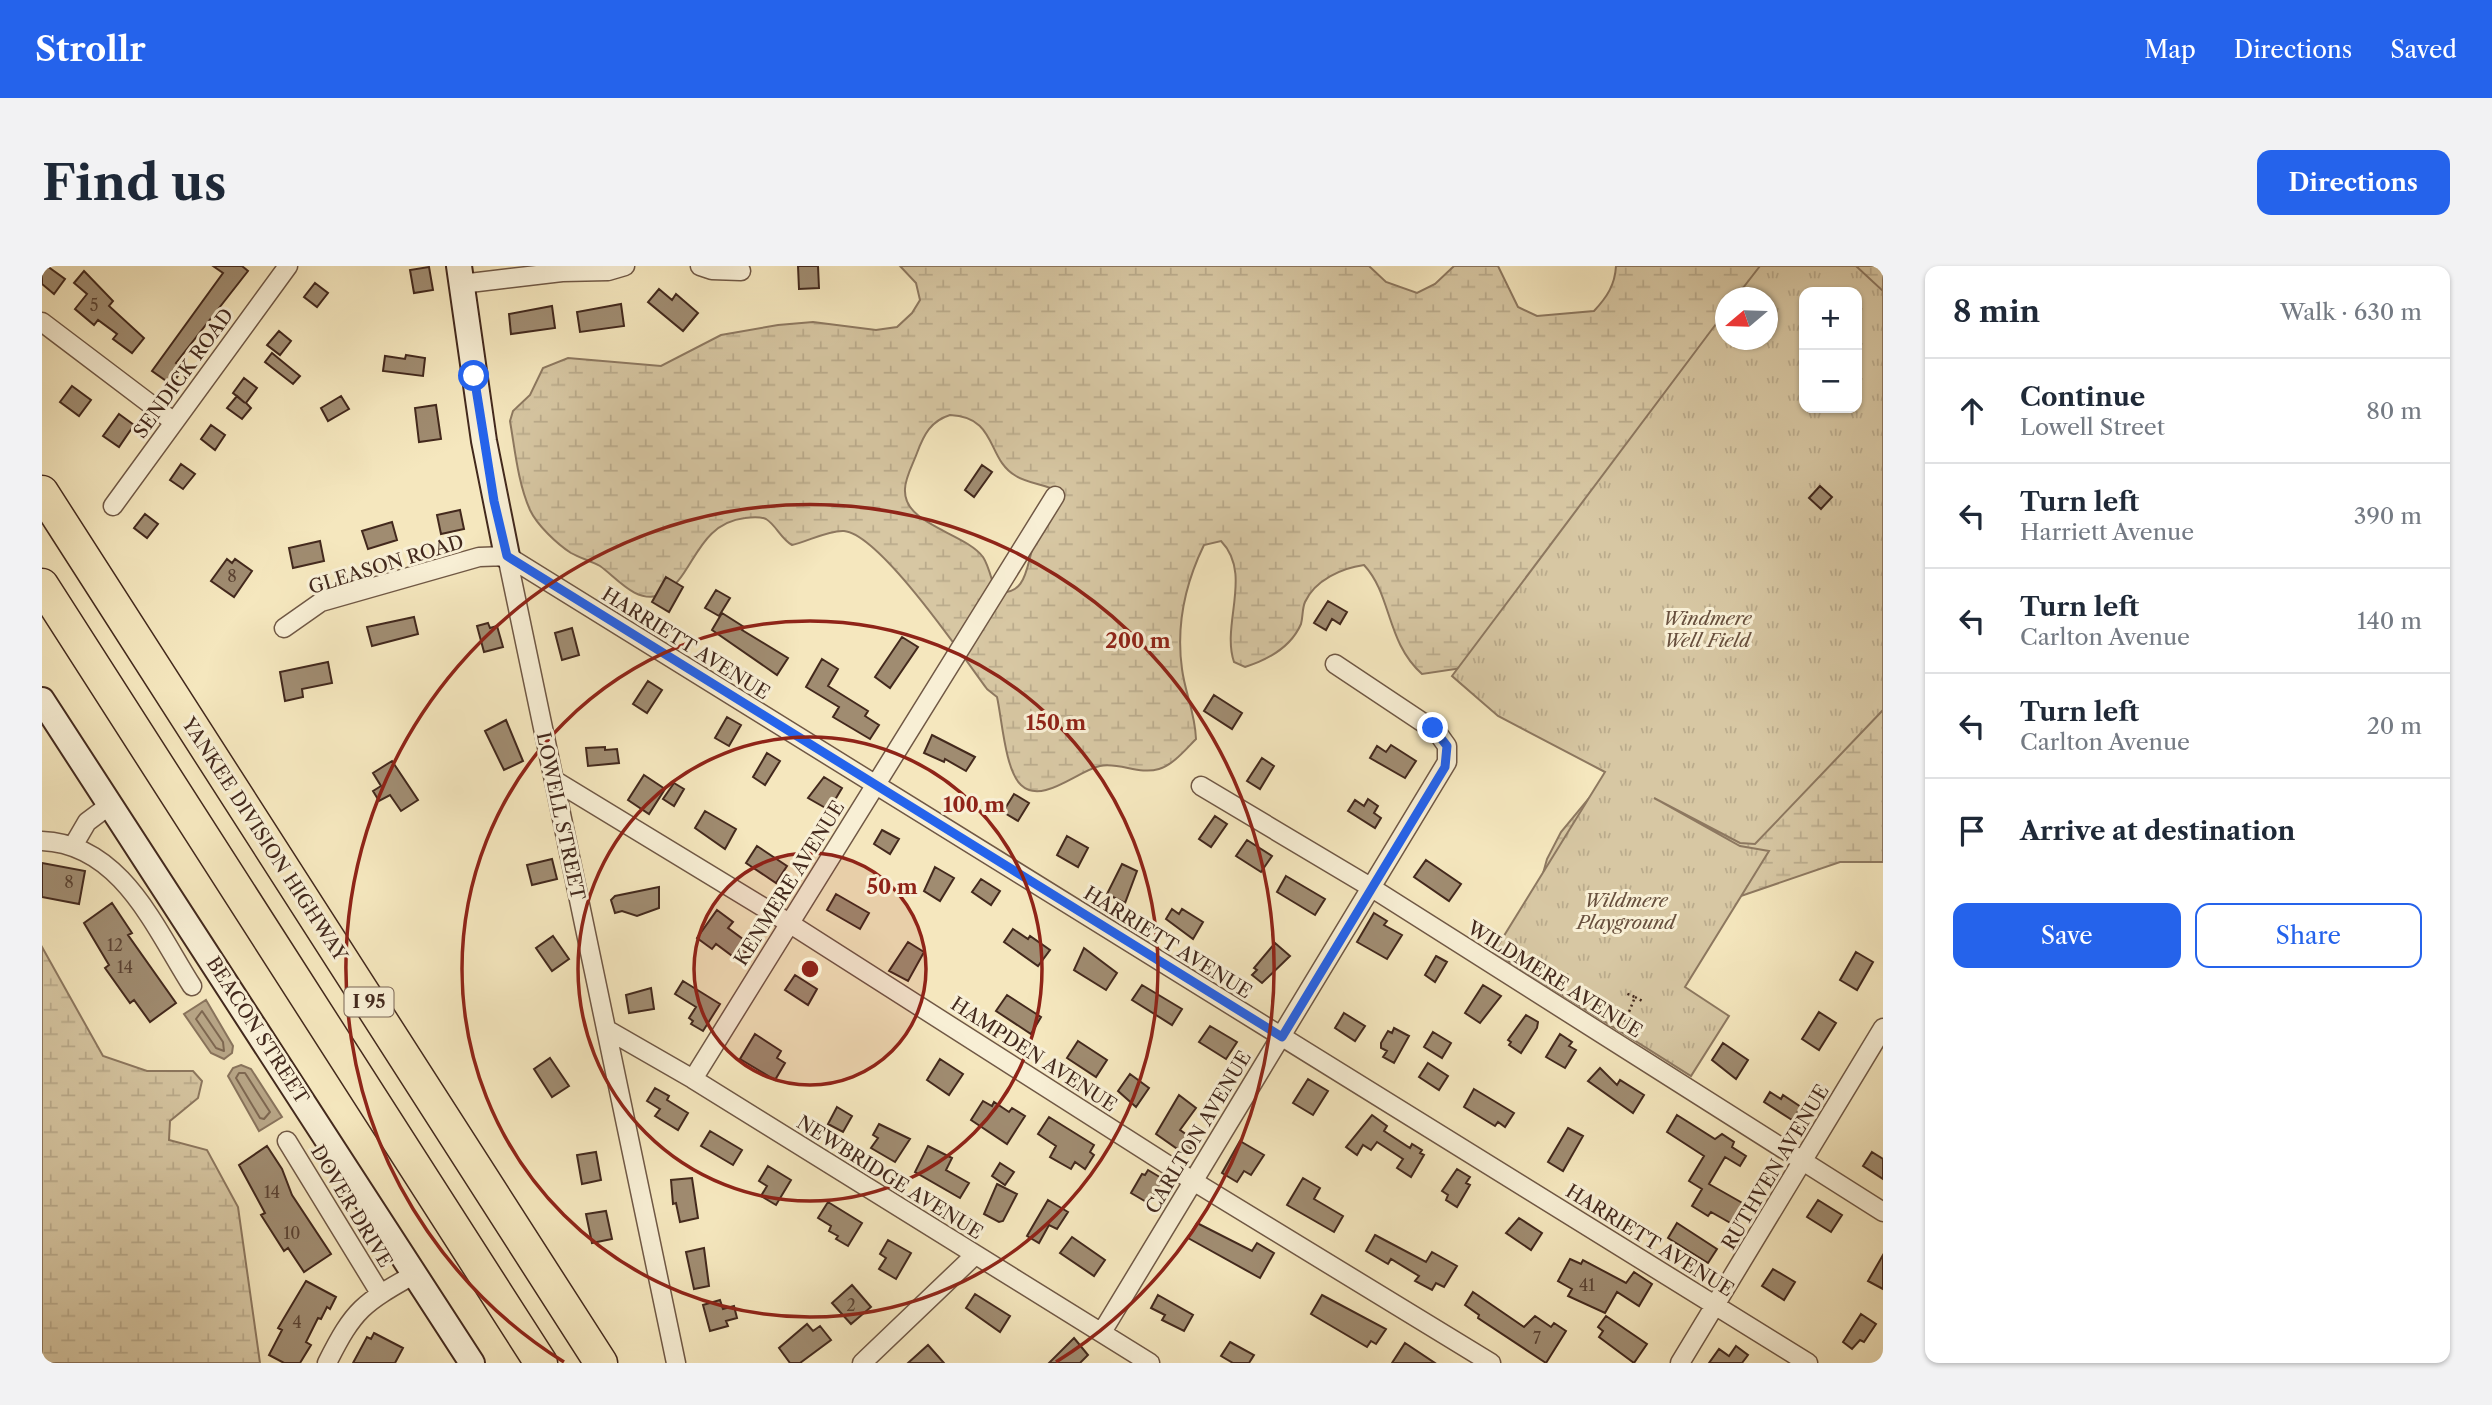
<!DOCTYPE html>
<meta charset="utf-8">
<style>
:root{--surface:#fff;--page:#f2f2f3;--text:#1f2937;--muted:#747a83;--line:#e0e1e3;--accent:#2563eb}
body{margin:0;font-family:"Libre Caslon Text",serif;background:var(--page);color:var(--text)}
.controls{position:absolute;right:21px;top:21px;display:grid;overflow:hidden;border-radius:14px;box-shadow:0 2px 5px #0004}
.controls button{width:63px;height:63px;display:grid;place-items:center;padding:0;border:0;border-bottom:2px solid var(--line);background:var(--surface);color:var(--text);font:35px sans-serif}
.compass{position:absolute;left:1673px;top:21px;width:63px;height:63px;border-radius:50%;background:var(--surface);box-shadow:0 2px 5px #0004;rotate:251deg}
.stop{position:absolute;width:21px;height:21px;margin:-16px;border:5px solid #2563eb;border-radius:50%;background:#fff}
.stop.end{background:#2563eb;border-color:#fff;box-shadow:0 2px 7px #0008}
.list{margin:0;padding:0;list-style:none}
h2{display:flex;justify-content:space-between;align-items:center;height:91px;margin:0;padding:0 28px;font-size:30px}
h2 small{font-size:23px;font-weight:400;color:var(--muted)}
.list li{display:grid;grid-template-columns:46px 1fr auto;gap:21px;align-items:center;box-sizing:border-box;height:105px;padding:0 28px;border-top:2px solid var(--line)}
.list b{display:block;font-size:26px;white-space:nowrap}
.list p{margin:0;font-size:23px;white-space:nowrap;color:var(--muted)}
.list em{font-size:23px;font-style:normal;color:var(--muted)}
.actions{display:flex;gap:14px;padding:21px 28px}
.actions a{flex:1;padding:16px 0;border:2px solid var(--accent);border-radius:14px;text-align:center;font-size:24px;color:var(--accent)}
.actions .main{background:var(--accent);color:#fff}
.icon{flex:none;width:38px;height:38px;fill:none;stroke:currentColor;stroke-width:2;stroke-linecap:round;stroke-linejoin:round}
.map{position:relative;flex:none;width:1841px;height:1097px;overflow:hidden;border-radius:14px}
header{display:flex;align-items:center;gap:42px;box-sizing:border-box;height:98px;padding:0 35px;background:var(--accent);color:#fff}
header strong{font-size:33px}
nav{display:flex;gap:38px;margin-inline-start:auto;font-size:24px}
.intro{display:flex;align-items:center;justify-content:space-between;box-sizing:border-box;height:168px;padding:0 42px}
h1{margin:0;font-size:49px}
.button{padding:18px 32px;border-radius:14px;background:var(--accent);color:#fff;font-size:24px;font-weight:700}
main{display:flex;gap:42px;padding:0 42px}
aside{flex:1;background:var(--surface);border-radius:14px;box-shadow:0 2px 5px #0004}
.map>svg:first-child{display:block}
.wetland{fill:url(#wetland-marsh);stroke:#8d7860;stroke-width:2;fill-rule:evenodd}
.park{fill:url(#park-tufts);stroke:#8d7860;stroke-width:2;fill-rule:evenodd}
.water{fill:#b8a687;stroke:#89745d;stroke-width:2}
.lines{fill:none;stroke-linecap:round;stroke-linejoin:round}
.shore{stroke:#7e6852;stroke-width:2}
.building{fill:#a08c71;stroke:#43291d;stroke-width:2}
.street-casing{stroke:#705845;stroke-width:21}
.secondary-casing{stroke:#43291d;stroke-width:28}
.highway-casing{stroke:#43291d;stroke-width:35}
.path{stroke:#43291d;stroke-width:2.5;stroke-dasharray:2 3.5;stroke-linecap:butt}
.street{stroke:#f8efd5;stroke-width:18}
.secondary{stroke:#f8efd5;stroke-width:24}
.highway{stroke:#f5e7be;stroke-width:32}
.route{stroke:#2563eb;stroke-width:9}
.ring{fill:none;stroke:#8f2418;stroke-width:3.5}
.labels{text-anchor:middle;stroke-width:6;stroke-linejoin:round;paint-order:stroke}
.number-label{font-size:16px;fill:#5a4232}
.shield{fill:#f8efd5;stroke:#796454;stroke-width:2}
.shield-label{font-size:18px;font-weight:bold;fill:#43291d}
.street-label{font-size:19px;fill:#43291d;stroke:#f8efd5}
.park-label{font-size:19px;font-style:italic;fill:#68503e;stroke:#f8efd5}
.centre{fill:#8f2418;stroke:#f8efd5;stroke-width:3.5}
.ring-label{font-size:21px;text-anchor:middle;font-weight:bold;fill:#8f2418;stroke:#f8efd5;stroke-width:6;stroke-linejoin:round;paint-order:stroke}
</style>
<header>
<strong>Strollr</strong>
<nav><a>Map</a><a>Directions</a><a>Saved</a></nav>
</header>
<div class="intro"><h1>Find us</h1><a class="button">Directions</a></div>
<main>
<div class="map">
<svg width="1841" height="1097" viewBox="0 0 1841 1097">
<defs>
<pattern id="wetland-marsh" width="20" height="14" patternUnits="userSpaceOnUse" patternTransform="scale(1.75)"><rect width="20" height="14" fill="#d7c7a3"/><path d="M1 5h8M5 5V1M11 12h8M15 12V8" fill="none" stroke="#baab8c"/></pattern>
<pattern id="park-tufts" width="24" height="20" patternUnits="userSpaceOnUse" patternTransform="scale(1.75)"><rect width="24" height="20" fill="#d7c7a3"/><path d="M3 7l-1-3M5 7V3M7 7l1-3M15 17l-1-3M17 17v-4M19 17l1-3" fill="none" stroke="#baab8c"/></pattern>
</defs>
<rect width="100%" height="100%" fill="#f5e7be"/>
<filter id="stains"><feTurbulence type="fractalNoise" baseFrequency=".00286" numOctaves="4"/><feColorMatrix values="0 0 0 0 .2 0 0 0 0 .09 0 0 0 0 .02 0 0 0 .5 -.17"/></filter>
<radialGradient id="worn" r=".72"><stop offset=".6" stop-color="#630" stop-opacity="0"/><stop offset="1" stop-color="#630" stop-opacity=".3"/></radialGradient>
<!-- wetland -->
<path class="wetland" d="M858,0H1327L1344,16L1375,27L1393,18L1412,0H1456L1476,41L1495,50L1552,45C1565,31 1573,19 1574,0H1841V99L1815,26H1762V142L1841,150V596H1798L1699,630L1495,629L1505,593L1519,566L1553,525L1575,487L1440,399L1380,408C1344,376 1350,329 1322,299C1300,302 1273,314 1263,336C1260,343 1261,351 1259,358C1249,381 1225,394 1203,401L1192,396C1179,358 1211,308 1179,275L1162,279C1143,318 1134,360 1140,403C1143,427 1153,446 1154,473C1144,483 1131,499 1117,503C1097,509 1078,496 1058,500C1035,505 1000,539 979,519C963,504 960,453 955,431L945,423C922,392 838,268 802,265C786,264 765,276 750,279C739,273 734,259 724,253C717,250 710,251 703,252C652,258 652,315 618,329C594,338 574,311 558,300C549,295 538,292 529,287C515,278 495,259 488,244C476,217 473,184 468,155L471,145L488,129L501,102L526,92L619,100L679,69L736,59L771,56L834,64L855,61L870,47L878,34L874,17ZM1684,32H1726V74H1684ZM908,149C956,151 944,193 974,210C986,217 1003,219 1016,225L1020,233C1014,249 1000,260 993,275C984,296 987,331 954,326C950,316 947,300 941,291C922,266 861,259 863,223C863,212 871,198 875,187C882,168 889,155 908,149Z
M0,681L61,790L105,805H151L160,815L156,832L128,855L127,874L165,884L196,941L218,1097H0Z"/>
<!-- park -->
<path class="park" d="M1718,0H1814L1841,25V444L1713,578L1698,577L1612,532L1698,580L1727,585L1643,721L1687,750L1649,810L1452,686L1563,506L1456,450L1410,410L1683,46L1684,74H1726V32L1694,31ZM1762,26H1815V142H1762Z"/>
<!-- water -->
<path class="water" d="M164,734L191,780L190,787L182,793L169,787L142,748Z
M199,799L209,803L240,851L217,865L186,810L191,802Z"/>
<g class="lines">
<!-- shore -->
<path class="shore" d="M160,745L181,776L182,785L174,782L154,753Z
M197,807H203L228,846L222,853L218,852L194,812Z"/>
</g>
<!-- building -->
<path class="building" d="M5,0L23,13L12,28L0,18V6Z
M171,0H200L206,5L134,97L141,102L130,119L110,105L181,7Z
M756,0H776L777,22L757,23Z
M387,1L391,24L372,27L368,4Z
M42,5L71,35L67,40L102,72L90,87L71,73L75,68L56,54L52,59L33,43L45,28L32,17Z
M273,17L286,27L275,41L262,31Z
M617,23L630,34L634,28L656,47L641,65L606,36Z
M579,38L582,60L538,66L535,46Z
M510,40L513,62L469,68L467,48Z
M237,65L249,75L238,89L225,79Z
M230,87L258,110L251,118L223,96Z
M364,89L383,92L381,110L341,105L343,90L363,93Z
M202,112L215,122L204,137L209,142L200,153L185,142L195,130L203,137L191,127Z
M30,120L49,134L37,150L18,136Z
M299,130L307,143L286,155L279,142Z
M394,139L399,173L377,176L373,142Z
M77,148L92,159L77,181L61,170Z
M169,159L183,169L173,184L159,173Z
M139,198L153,208L141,223L128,214Z
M940,199L950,206L932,231L923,224Z
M1778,220L1790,231L1779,243L1767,232Z
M418,244L422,263L399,268L395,249Z
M103,248L116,258L105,272L92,262Z
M350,256L355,274L326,283L320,265Z
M278,275L282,295L251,302L247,282Z
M185,293L190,297L193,293L210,305L192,331L169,315Z
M624,311L641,321L627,346L610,336Z
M674,324L688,332L677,350L663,342Z
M1286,335L1305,346L1298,358L1290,353L1284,364L1272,357Z
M680,347L702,361L700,364L746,392L735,409L670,364Z
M372,351L376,368L330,380L325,361Z
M446,357L448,362L455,360L461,381L442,386L435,360Z
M530,362L537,389L520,394L513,367Z
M860,371L876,381L848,422L833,411Z
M780,393L796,403L786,420L826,445L823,450L837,459L828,473L791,451L797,441L764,421Z
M286,396L290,417L260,423L261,431L243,435L238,406Z
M606,415L620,424L605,447L591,438Z
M1172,429L1200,447L1190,463L1162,445Z
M685,451L699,459L687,480L673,472Z
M464,454L481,495L462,504L443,465Z
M890,469L933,491L924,505L903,493L902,496L882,487Z
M1349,479L1374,495L1363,512L1328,492L1335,480L1344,486Z
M563,481V484L575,483L577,497L546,500L544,482Z
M725,487L738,495L723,519L711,511Z
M1220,492L1232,500L1218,523L1205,515Z
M350,495L376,534L359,545L348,529L337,535L331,525L339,520L331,507Z
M602,509L623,523L607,548L586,534Z
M782,511L800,522L787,544L766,532Z
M632,517L642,523L632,540L621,533Z
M972,528L987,537L976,555L961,546Z
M1326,533L1336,540L1332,547L1339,552L1333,562L1306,545L1313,534L1322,540Z
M663,545L694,563L683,583L653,562Z
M1173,550L1185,558L1169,581L1157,573Z
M840,564L857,573L848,588L832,578Z
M1025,570L1046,582L1036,601L1015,589Z
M1205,574L1230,590L1219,606L1194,590Z
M715,580L745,600L734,617L704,597Z
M510,593L515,613L490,619L485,599Z
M1384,594L1419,618L1407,635L1372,611Z
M0,597L43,605L37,638L0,631Z
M1080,598L1095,605L1083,637L1065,628Z
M893,601L912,612L898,635L882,625Z
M1244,610L1283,633L1273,649L1235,626Z
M939,613L958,625L949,639L930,626Z
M617,621V642L595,650L580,645L573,647L569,634L573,630Z
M794,628L827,647L818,663L785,644Z
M70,637L90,667L86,669L134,737L108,756L92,734L88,737L63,702L67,699L42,657Z
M1130,643L1137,648L1140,643L1161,656L1151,673L1124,653Z
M675,644L691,656L686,662L709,679L697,695L674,678L670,683L655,672Z
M1332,647L1345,655L1342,659L1360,669L1345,693L1315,676Z
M971,663L986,673L988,670L1008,684L996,700L962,676Z
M511,670L527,693L510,705L494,682Z
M866,676L882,686L866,715L847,705Z
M1233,677L1248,690L1220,717L1210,709L1215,704L1212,702Z
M1042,682L1075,707L1064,724L1032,704Z
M1814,686L1831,696L1815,724L1798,714Z
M1394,690L1405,696L1393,716L1383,709Z
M753,709L775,723L766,739L743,724Z
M641,715L678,738L661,765L649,758L651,755L647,752L654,741L633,728Z
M1100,719L1140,743L1130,759L1090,734Z
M1441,719L1459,730L1438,757L1423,747Z
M609,722L612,743L587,747L584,729Z
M965,729L999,751L989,768L954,745Z
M1777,746L1794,757L1777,784L1760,773Z
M1302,747L1323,760L1313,775L1293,762Z
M1484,749L1496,756L1495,762L1479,787L1467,779L1469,776L1466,774Z
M1168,760L1195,776L1184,793L1157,776Z
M1352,762L1367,770L1352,797L1341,791L1345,785L1339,782V777L1346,765L1350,767Z
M1391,766L1409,777L1400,792L1382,781Z
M713,768L739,785L735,792L743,797L733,814L698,793Z
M1518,768L1530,776L1527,780L1534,784L1523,802L1504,791Z
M1036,775L1065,794L1054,811L1025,792Z
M1681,777L1706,794L1694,813L1670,794Z
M508,792L527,820L510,831L492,803Z
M898,793L921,808L907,829L885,814Z
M1386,797L1406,810L1397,824L1377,811Z
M1558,802L1575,819L1578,814L1602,829L1591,847L1546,815Z
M1088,808L1107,822L1094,841L1076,825Z
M1266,813L1286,825L1271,849L1251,837Z
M613,822L627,830L625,834L646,847L636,864L613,850L618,843L605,835Z
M1432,823L1472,847L1463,861L1456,856L1453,860L1422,841Z
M1728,826L1739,833L1741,829L1759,841L1750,854L1722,836Z
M1137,829L1154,842L1138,864L1154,875L1144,889L1114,868Z
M941,835L950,840L952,836L967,846L970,842L983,850L965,878L929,854Z
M795,841L810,850L801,866L786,858Z
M1330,849L1345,860L1342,865L1368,882L1370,878L1380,884L1378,887L1382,889L1369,911L1355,902L1361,893L1335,876L1329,884L1321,879L1315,889L1304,881Z
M1635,849L1673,873L1680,868L1692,876L1690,881L1704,890L1698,900L1683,891L1667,918L1704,939L1692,959L1669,946L1666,950L1650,940L1660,923L1647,915L1662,890L1625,866Z
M1007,851L1052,879L1048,886L1052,889L1043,903L1033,896L1029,903L1008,891L1014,880L996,868Z
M837,858L868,873L853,896L829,882L836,872L831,869Z
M1526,862L1541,870L1521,905L1506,896Z
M668,865L700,884L691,899L659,880Z
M1198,875L1222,889L1209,909L1202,905L1195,916L1180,907Z
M225,880L240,903L250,929L289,988L262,1006L246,982L242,985L219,949L223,947L197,899Z
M886,880L910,892L904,904L927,917L918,932L873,906Z
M554,886L559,914L540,918L535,889Z
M1830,886L1841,893V913L1821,900Z
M958,897L972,906L963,919L950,910Z
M726,900L749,914L734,939L719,930L725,920L717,915Z
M1415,903L1428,911L1424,917L1428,919L1415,941L1404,934L1406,929L1400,925Z
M1106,904L1121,913L1106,937L1089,927L1100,908L1103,909Z
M650,912L656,952L638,956L634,937L631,938L629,914Z
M1261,912L1278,922L1272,933L1301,950L1292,966L1245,939Z
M955,918L975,928L961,955L957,956L942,948Z
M1006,934L1026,946L1015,963L1007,959L997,977L985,970Z
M1776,934L1800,949L1789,966L1765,951Z
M786,936L820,957L806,980L794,973L796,970L787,965L789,960L776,952Z
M564,945L570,973L550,977L544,948Z
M1477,952L1500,967L1489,984L1464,967Z
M1155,957L1210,985L1215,977L1232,987L1218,1012L1146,972Z
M1635,957L1675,983L1666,997L1626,972Z
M1333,969L1384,996L1390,986L1415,1000L1402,1021L1394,1017L1390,1024L1373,1015L1377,1010L1349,993L1346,998L1324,985Z
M1030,971L1063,994L1052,1010L1018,987Z
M846,974L869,987L854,1013L837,1003L844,992L838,988Z
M662,982L667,1020L652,1023L644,986Z
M1841,989V1023L1826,1015Z
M1528,993L1539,998L1541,994L1584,1017L1592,1006L1610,1018L1597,1040L1575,1026L1563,1047L1526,1030L1530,1023L1516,1015Z
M1731,1003L1753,1016L1742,1034L1720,1020Z
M264,1015L294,1031L288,1043L285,1041L279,1053L276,1052L264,1076L269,1079L258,1097H242L227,1089L240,1064L236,1062Z
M810,1019L829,1041L809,1058L790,1037Z
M1431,1026L1482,1061L1493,1050L1509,1061L1512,1057L1524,1065L1504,1097L1436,1052L1437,1049L1423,1039Z
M933,1028L968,1050L958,1066L924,1042Z
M1116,1029L1151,1049L1142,1065L1120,1054L1123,1049L1109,1042Z
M1280,1029L1344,1063L1334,1078L1329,1075L1325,1081L1269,1048Z
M678,1034L681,1043L692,1040L695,1052L684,1055L686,1060L668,1065L661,1039Z
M1819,1048L1834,1058L1822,1076L1818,1074L1810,1083L1801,1076Z
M1564,1050L1605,1078L1592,1097L1557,1071L1561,1065L1556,1061Z
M765,1058L771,1065L778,1060L789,1074L758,1097H748L737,1082Z
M332,1067L361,1082L353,1097H311L325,1071L329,1073Z
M1032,1072L1046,1089L1038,1097H1007Z
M1188,1076L1212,1089L1207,1097H1191L1179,1090Z
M1363,1077L1393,1097H1350Z
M886,1079L902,1097H866Z
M1694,1080L1706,1089L1700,1097H1667L1677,1083L1687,1090Z"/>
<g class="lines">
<defs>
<path id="street" d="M658,0L670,4L699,5
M419,18L520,6L566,5L583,0
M0,56L132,156
M71,240L246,0
M465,290L1766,1097
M465,290L634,1097
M242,362L279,336L437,291L465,290
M512,514L747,657L1151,915L1449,1097
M1159,520L1330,622L1841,946
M0,575C79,578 113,662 150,720
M31,580L45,556L69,538
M564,763L651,813L1108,1097
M651,813L1013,230
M245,875L338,1027
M1060,1066L1405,496V480L1395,466L1293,398
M285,1097C312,1043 321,1037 373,1008
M820,1097L933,989
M1638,1097L1841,762"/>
<path id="secondary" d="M417,0L442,175L465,290
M0,434L430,1097"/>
<path id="highway" d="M0,226L559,1097
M0,319L499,1097"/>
</defs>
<!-- street casing -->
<use href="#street" class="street-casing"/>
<!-- secondary casing -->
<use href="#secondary" class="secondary-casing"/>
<!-- highway casing -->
<use href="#highway" class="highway-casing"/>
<!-- path -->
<path class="path" d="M1593,731L1602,736
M1581,761L1593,731L1583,727"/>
<!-- street -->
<use href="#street" class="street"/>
<!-- secondary -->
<use href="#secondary" class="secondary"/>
<!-- highway -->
<use href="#highway" class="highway"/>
</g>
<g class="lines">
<!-- route -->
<path class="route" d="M432,110L452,235L465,290L1240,771L1403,501L1405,480L1391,462"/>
</g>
<!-- distance rings -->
<circle cx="768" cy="703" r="116" fill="#8f2418" fill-opacity=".12"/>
<g class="ring">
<circle cx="768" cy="703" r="116"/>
<circle cx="768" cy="703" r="232"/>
<circle cx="768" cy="703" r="348"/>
<path d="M522 1096A464 464 0 1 1 1014 1096"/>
</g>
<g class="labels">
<!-- number labels -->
<g class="number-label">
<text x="52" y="45">5</text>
<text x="190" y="316">8</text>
<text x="27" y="622">8</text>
<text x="73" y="685">12</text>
<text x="83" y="707">14</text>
<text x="230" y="932">14</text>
<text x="250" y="973">10</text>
<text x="1545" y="1025">41</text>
<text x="809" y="1045">2</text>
<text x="255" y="1062">4</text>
<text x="1495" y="1078">7</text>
</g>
<!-- shield labels -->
<rect class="shield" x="302.5" y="721.5" width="49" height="29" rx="5"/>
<g class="shield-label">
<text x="327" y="742">I 95</text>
</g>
<!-- street labels -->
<g class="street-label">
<text transform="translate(141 107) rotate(-54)" y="7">SENDICK ROAD</text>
<text transform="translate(344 298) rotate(-17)" y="7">GLEASON ROAD</text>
<text transform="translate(644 377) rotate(32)" y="7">HARRIETT AVENUE</text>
<text transform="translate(519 550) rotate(78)" y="7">LOWELL STREET</text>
<text transform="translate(223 573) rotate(57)" y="7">YANKEE DIVISION HIGHWAY</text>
<text transform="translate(747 617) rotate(-58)" y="7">KENMERE AVENUE</text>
<text transform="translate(1126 676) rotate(32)" y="7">HARRIETT AVENUE</text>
<text transform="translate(1513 713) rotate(32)" y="7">WILDMERE AVENUE</text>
<text transform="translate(216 764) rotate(57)" y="7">BEACON STREET</text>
<text transform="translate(992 788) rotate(33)" y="7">HAMPDEN AVENUE</text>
<text transform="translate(1156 866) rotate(-59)" y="7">CARLTON AVENUE</text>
<text transform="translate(1733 901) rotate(-59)" y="7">RUTHVEN AVENUE</text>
<text transform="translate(848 911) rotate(32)" y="7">NEWBRIDGE AVENUE</text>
<text transform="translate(310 940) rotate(59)" y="7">DOVER DRIVE</text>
<text transform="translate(1608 974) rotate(32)" y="7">HARRIETT AVENUE</text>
</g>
<!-- park labels -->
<g class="park-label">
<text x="1665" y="359">Windmere<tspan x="1665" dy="22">Well Field</tspan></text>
<text x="1584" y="641">Wildmere<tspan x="1584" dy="22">Playground</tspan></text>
</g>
</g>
<circle cx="768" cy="703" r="10" class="centre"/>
<g class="ring-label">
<text x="1096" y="382">200 m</text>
<text x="1014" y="464">150 m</text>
<text x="932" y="546">100 m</text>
<text x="850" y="628">50 m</text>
</g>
<rect width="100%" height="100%" filter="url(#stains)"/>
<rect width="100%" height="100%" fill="url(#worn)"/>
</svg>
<div class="controls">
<button>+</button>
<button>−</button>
</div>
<svg class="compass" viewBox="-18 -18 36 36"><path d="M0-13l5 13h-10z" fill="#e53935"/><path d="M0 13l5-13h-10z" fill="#747a83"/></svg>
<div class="stop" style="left:432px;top:110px"></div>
<div class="stop end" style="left:1391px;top:462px"></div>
</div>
<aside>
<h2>8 min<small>Walk · 630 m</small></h2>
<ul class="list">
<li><svg class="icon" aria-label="ahead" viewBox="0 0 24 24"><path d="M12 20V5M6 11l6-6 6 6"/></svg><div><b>Continue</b><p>Lowell Street</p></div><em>80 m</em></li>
<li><svg class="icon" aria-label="left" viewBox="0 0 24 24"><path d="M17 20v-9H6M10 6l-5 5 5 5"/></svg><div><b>Turn left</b><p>Harriett Avenue</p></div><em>390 m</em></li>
<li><svg class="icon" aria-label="left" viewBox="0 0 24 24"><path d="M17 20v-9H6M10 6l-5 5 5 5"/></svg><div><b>Turn left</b><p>Carlton Avenue</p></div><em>140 m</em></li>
<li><svg class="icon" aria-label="left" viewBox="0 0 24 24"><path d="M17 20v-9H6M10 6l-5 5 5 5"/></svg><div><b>Turn left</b><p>Carlton Avenue</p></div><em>20 m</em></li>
<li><svg class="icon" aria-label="arrive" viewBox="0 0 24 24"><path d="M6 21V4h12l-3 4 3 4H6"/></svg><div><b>Arrive at destination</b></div></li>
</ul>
<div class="actions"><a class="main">Save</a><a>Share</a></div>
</aside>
</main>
